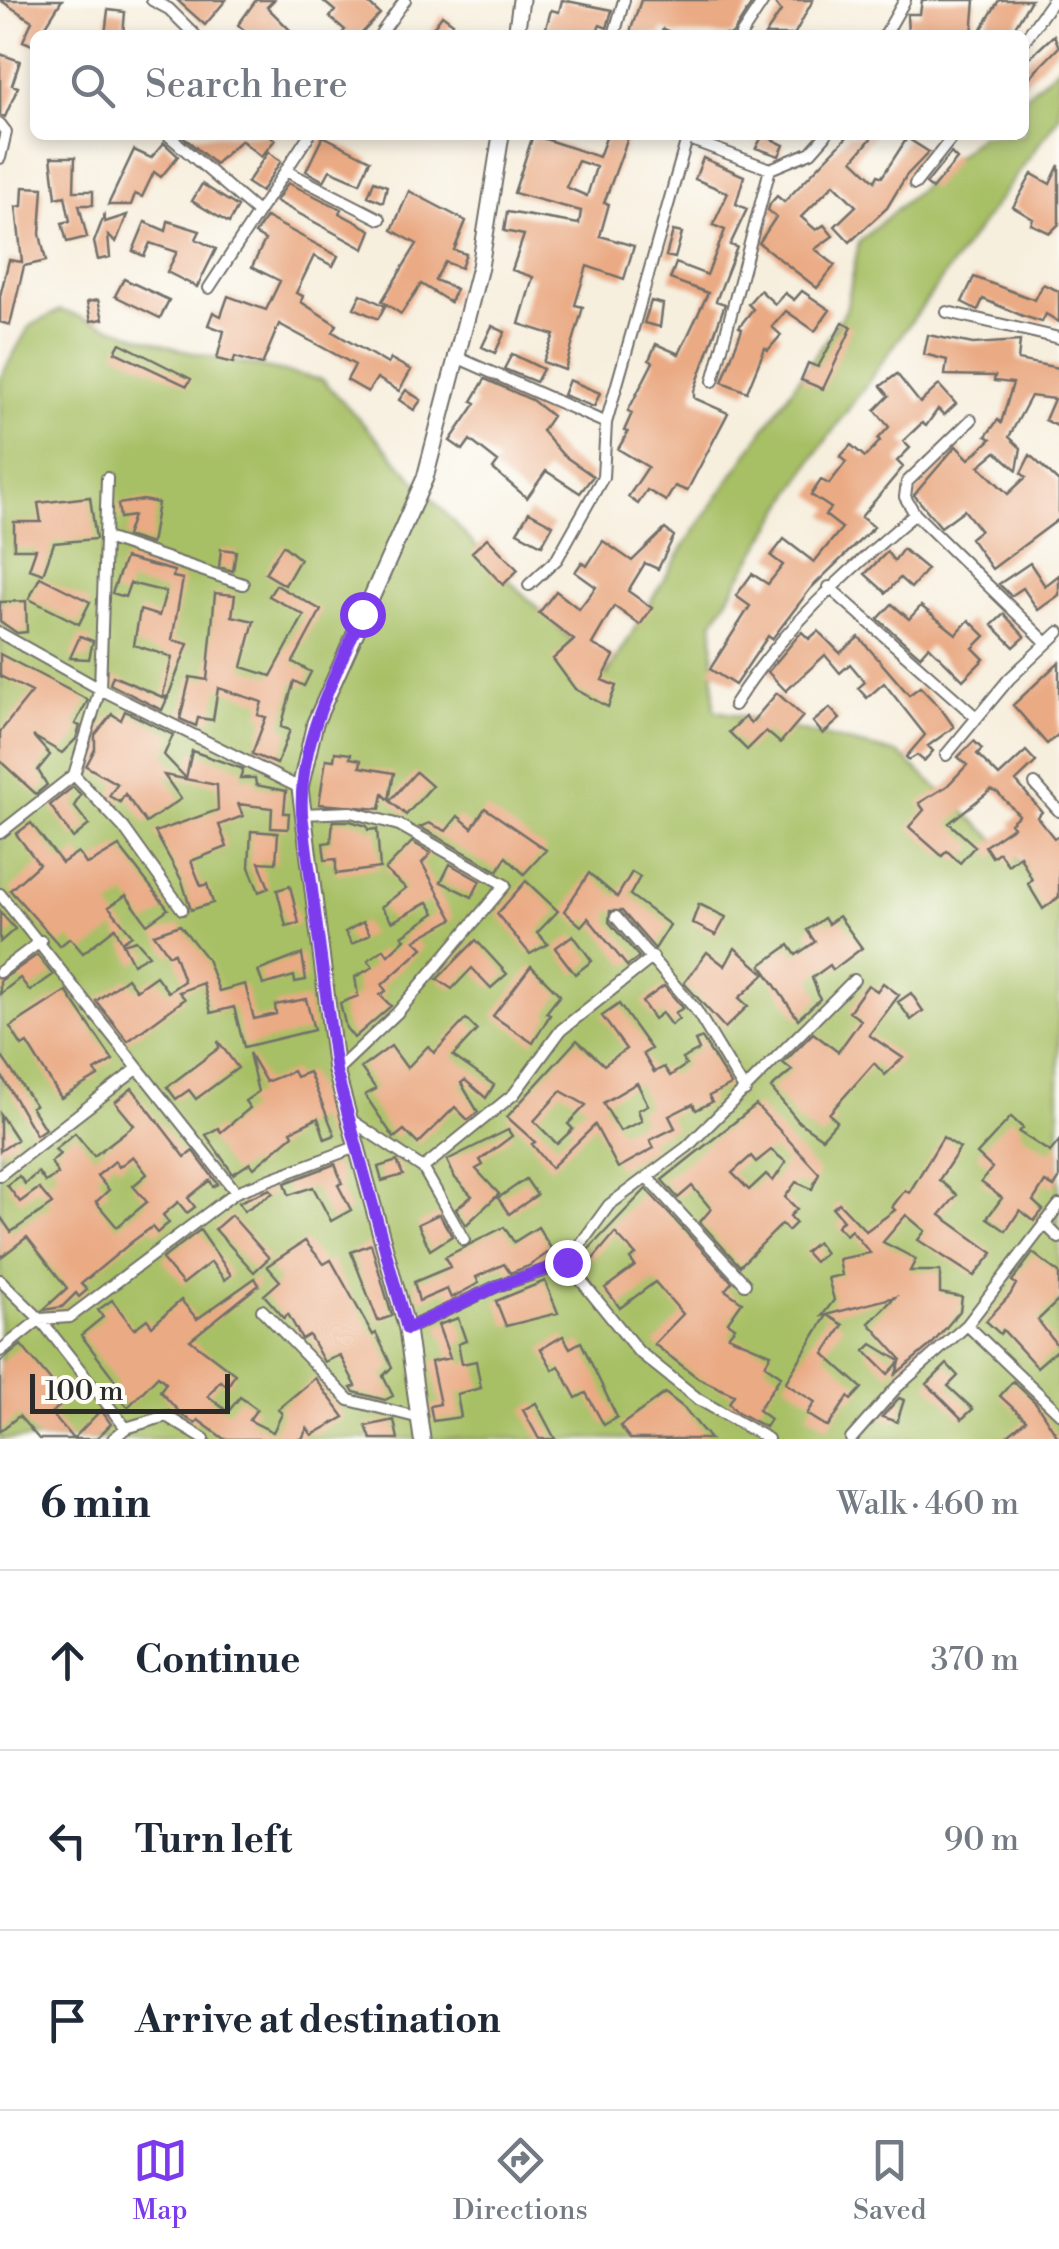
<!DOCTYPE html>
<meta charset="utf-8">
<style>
:root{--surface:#fff;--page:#f6f6f7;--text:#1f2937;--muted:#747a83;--line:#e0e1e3;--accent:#7c3aed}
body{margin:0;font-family:"Libre Bodoni",serif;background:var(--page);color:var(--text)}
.scale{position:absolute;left:30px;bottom:25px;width:200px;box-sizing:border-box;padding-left:10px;border:5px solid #2b2b2b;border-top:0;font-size:28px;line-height:35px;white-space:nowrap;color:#2b2b2b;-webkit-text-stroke:8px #fdfcf7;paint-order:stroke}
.stop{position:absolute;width:30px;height:30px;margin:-22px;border:8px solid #7c3aed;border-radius:50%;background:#fff}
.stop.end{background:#7c3aed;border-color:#fff;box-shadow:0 2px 10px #0008}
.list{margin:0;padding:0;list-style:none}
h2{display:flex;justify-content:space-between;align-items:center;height:130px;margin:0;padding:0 40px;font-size:42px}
h2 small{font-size:32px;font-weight:400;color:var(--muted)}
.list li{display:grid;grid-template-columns:65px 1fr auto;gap:30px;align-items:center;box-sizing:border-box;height:180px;padding:0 40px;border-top:2px solid var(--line)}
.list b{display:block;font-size:38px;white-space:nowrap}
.list em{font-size:32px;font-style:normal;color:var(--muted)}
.icon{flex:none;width:55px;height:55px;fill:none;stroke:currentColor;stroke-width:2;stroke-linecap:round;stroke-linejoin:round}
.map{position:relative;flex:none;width:1059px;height:1439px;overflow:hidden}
.search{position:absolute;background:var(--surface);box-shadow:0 5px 15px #0003;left:30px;right:30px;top:30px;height:110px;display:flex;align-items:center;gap:25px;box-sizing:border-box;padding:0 35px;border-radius:15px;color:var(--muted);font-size:38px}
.sheet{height:670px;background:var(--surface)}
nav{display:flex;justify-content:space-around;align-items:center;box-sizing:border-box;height:140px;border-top:2px solid var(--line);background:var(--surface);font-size:28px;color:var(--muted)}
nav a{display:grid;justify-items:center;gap:5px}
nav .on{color:var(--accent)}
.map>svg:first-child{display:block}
.green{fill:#a7bf65;stroke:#697548;stroke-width:2.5}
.building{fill:#eaaa84;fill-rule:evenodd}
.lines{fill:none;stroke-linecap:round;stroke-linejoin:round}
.minor-casing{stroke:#72706a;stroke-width:14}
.secondary-casing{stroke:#72706a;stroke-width:19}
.minor{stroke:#fff;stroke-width:10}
.secondary{stroke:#fff;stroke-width:15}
.route{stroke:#7c3aed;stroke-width:12}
</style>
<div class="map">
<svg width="1059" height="1439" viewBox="0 0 1059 1439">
<rect width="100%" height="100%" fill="#fdfcf7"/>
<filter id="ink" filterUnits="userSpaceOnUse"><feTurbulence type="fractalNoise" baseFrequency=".01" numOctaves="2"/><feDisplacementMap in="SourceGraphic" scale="20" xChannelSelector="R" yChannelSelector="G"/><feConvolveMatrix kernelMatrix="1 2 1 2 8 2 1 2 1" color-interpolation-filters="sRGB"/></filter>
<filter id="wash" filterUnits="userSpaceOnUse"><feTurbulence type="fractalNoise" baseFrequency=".0048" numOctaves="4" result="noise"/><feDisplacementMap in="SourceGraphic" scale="40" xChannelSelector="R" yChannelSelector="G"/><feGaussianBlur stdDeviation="2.25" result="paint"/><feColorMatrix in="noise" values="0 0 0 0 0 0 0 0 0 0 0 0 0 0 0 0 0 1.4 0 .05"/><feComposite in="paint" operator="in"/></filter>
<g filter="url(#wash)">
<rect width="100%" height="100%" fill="#f7efde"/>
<!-- green -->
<path class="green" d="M1059,66V116L814,457L713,622L714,710L899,754L1059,896V1439H0V378L29,327L60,310L184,351L323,380L494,566L607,675L684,546L846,310L859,242L981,135H1024V97Z"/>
<g id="blocks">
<!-- building -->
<path class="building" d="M0,0H62L40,35H35V46L23,41L32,21Z
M177,0H226L205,25Z
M256,0H274L267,7L295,35H250L238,25Z
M322,0H365L380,14L360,35H341L345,30L330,17L335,11Z
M562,0L612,10L607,28L600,25L595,35H544L551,10L559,12Z
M641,0H754L732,35H676L663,29L660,35H629Z
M773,0H813L794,35H765L781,11Z
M922,0H975L972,35H908L907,14H920Z
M999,0H1031L1010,35H978Z
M108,10L125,12L123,35H105Z
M442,15L453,23L445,35H428Z
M1054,35L1059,47L1024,83V63Z
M0,54L20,61L12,85L18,87L5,117L0,115Z
M181,135H269L275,140L261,157L241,140L215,164Z
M533,135L599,157L607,135H629L604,203L609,204L600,236L634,246L624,279L587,266L575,305L583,307L565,370L543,362L554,335L519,324L533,277L512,270L524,235L504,231L507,212L579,224L581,211L514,193ZM578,161L596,167L587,196L566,187Z
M763,135L784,145L779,156L756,148Z
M849,135H874L853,160L875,181L878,175L882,177L907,138L929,152L906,176L887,208L850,242L835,226L856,206L834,184L801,217L816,230L824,225L833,236L815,249L835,265L817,288L759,243L776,217L768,210L770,204L777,196L784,202Z
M323,136L370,160L360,183L330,170L324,181L306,171Z
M164,143L178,156L161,177L154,172L142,197L135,194L131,205H108L134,150L151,158Z
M268,152L281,161L261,192L247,183Z
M951,153L957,159L932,189L926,184Z
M51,157H75L74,191H93V205H79L87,237L67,242L62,223L70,221L65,196L56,198Z
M703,158L744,176L736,204L747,209L730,245L737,247L716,301L725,304L694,391V398L728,413L687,491L675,486L666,501L647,490L638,504L628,497L648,467L618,449L628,432L624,431L632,413L628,411L653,362L649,360L656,344L679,354L708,293L670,279L676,263L707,275L725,230L713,225L728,193L695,179Z
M1059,165V224L1050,233L1031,224L1033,219L1013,207L1032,174L1050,184Z
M374,181L387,186L383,202L368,196Z
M288,183L341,209L339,213L371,230L364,249L276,201Z
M202,184L238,207L229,223L192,201Z
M23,187L43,188L40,234L46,261L24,266L10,325L0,322V296L9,260L22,262L16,207L22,206Z
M409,191L466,221L454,250L466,254L461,268L445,262L435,280L456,289L450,302L421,284L401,314L382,301L417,244L392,230Z
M127,215L116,242L108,236L110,257L98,260L94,242L104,216L105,222Z
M266,217L338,256L333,266L314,256L296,293L303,296L301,302L337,325L333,332L388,364L391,359L411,370L399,391L377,378L368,392L347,380L355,365L279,324L262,365L235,357L233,363L217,359L224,331L208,325L213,312L221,316L228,296L266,310L280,281L252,267L265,240L255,234Z
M168,221L200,231L196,239L216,249L197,287L167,272L177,252L150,243L144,256L133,251L145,222L166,231Z
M673,231L682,233L675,258L666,256Z
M974,277L1035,300L1043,284L1059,291V322L1046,314L1042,322L1023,316L983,299L978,310L962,302Z
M124,279L169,300L160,318L115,296Z
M760,290L775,304L785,293L794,300L802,291L830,310L815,331L786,311L772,327L781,335L768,350L765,348L747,392L722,382L742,329L739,327L753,309L748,304Z
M361,294L385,306L378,319L354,308Z
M98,300L103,319L91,321L87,302Z
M651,301L663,304L660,327L644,323Z
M843,322L852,327L823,389L801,380L808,363L818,367Z
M492,326L505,332L495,353L482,347Z
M928,335L973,344L1020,341L1018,360L1059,368V427L1045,420L1054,399L1031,396L1009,437L1021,448L1017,470L996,452L979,466L1008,494L1026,477L1021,473L1030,455L1059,482V519L992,569L970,538L980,530L964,510L941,527L914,495L956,446L969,459L991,439L986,436L998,420L1001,423L1013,383L994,381L995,376L945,375L947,360L924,354Z
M120,343L191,379L187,386L115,352Z
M512,354L543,369L536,382L504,369Z
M897,374L920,403L939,385L956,404L944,415L938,409L926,426L922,423L903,441L910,448L897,461L903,467L861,517L874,527L811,588L772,639L768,636L735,685L710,669L750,606L736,596L752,574L768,584L783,565L771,556L784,539L814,562L842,528L825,515L831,508L811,495L821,480L829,484L846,462L840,457L851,445L865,457L880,441L878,439L889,427L875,410L889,396L881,386Z
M485,379L532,400L552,416L542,431L563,455L593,476L580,493L546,471L527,498L493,469L498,462L470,440L463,450L450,441L476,403L472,401Z
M569,380L600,393L594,407L563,395Z
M406,390L421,400L414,410L399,400Z
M90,497L96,539L54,543L43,574L29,569L36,549H14V522H41L38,503Z
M143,500L158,503L151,544L126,536L133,516L120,518L118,504Z
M529,512L553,525L542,545L517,532Z
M665,529L674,536L658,569L645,563L628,591L652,608L640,625L614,606L592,644L614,656L602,680L616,686L608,707L575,689L553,659L574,640L539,613L556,591L579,609L596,587L575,572L582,562L587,566L603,541L632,561Z
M487,538L518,570L503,585L472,552Z
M283,545L300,559L285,585L265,573Z
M221,549L236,551L233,571L219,567Z
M903,549L927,569L911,588L900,578L886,593L865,574L887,552L894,561Z
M125,558L174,571L173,577L183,579L172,640L188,644L168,697L163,695L172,657L134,645L140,610L159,616L166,592L130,583L125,597L112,593Z
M1030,563L1045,586L1059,575V595L1038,610L1023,588L1011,596L999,584Z
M40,577L90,602L79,624L29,599Z
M276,585L321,610L293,662L311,672L304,686L294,681L281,727L290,730L277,764L252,754L266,717L258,715L262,702L218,688L213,720L198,718L196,726L180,719L190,677L207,680L215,593L235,595L232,616L254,621L242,667L271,676L304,615L269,596Z
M26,601L27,632L17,633L0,621V602Z
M892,604L909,619L921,606L956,634L969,620L985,636L973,648L984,659L963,680L929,646L920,656L878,619Z
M1004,614L1025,637L1014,647L992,625Z
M818,631L840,653L859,637L909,695L920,687L942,710L954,727L928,746L933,751L924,761L917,755L909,760L906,757L925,735L884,683L867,698L858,688L865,682L850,664L840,673L825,655L786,691L768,672L798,636L802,632L809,639Z
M80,636L93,641L89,659L70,658Z
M0,654L88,700L75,724L80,726L76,739L62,753L33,736L50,755L38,770L47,785L36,794L0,761V732L32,692L0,676Z
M1059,662V734L1047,744L1013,705Z
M113,676L167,699L162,710L110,684Z
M777,693L803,716L780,743L766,731L747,750L729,732L745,717L751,723Z
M830,708L840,719L823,734L813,722Z
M125,711L173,735L164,755L186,778L192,751L243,769L240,778H255L256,785L286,791L284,813H289L288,829L271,828L272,808L238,804L243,816L219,825L227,847L191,861L201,886L207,884L213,903L191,910L182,881L155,832L218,810L217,785L164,775L181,799L146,823L125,794L120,802L109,796L117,784L86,766L95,749V735L112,714L121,720Z
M974,741L982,749L977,754L999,776L1026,751L1036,762L1016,781L1042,812L1037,817L1054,838L1059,836V897L1043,909L1028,884L1032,880L1020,856L1008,865L999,852L992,857L985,846L1013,827L1010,823L1019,815L998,793L991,790L949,823L975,846L960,863L947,851L942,856L909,827L924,810L919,803L947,786L967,765L958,757Z
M335,752L351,754L350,758L361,760L360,767L394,773L389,800L383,794L380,809L319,804L326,759L334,760Z
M416,772L432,786L406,815L390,801Z
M73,787L81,795L74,806L89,825L73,838L50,805Z
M485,808L546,850L524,874L506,857L498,871L420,827L429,823L446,831L458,816L472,828Z
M333,821H350L367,826L368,830L377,829L380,868L336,874V859L325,860L323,843L331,842Z
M31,823L62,863L78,852L86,864L92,862L119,846L168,909L147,924L126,895L109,907L132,935L122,942L115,928L83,953L70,938L60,946L10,890L39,864L16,834Z
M251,831L278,833L276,863L259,862L269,888L259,892L249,867Z
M412,842L431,853L422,863L453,919L415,940L423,948L382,985L386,991L380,995L391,1006L354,1038L346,1028L340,1003L358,996L355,977L373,967L368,960L384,949L388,955L405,939L402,936L435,913L428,902L392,922L381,907L406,888L385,870Z
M450,864L480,881L472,897L441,882Z
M632,872L640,877L630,895L670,925L655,949L622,911H610L609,922L639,957L627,966L588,918L581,926L564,911L589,873L617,897Z
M526,881L558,911L537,933L548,944L530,954L497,914Z
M290,886L299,923L286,926L277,890Z
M699,904L726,917L716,935L692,923Z
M0,912L15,929L0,942Z
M839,916L862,948L833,970L830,965L812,978L820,999L798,1019L761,965L789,945L796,955L815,942L807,930L824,918L828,924Z
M363,922L370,934L352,944L345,932Z
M180,925L207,959L219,991L245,984L254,1019L276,1014L275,1005L306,999L314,1030L244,1047L234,1007L211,1013L203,983L179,992L185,999L128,1041L96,1001L127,978L136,990L156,976L168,992L184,981L174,953L169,955L154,934Z
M573,935L592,961L575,974L555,948Z
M136,940L149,955L133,964L123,944Z
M476,940L507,974L491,988L472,968L452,989L437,979Z
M735,948L765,974L739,998L748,1006L725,1028L684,983L707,952L725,966Z
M302,954L306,980L295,982L294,976L263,985L258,971Z
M37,955L53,975L30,991L20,978L0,994V981Z
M531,966L560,995L546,1013L550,1015L533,1043L493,1016Z
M883,983L899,995L869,1035L903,1058L885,1075L874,1063L829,1114L837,1121L822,1138L799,1122L771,1088L792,1070L783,1063L813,1033L838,1052L861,1020L849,1012L857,1000L868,985L877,991Z
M664,986L683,1008L675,1013L679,1019L671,1025L662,1013L654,1019L642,1002Z
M66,991L113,1060L95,1071L98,1076L61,1098L27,1043L22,1046L10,1027Z
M911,993L923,1011L911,1020L898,1002Z
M619,1004L651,1049L643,1054L654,1072L664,1067L670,1076L686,1065L682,1059L699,1050L695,1041L702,1038L731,1085L709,1096L712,1102L696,1110L693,1104L669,1116L675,1128L650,1140L654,1148L618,1168L595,1125L551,1168L532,1144L535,1142L507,1117L577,1040L604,1065L626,1049L602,1016ZM637,1083L648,1105L638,1110L642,1121L620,1131L603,1103ZM561,1091L586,1105L568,1124L573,1129L557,1144L534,1121Z
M466,1019L477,1030L453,1056L494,1085L486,1098L465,1080L461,1083L478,1112L468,1120L455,1107L418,1144L404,1130L394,1138L365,1095L376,1089L361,1068L391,1046L407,1068L428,1046L434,1053Z
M218,1041L238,1068L196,1099L189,1090L176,1099L167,1087L219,1048Z
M249,1053L266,1082L293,1071L296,1077L309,1072L335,1135L325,1139L318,1118L291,1131L293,1135L254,1168L250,1163L233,1174L206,1135L218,1128L221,1132L250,1108L245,1101L258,1092Z
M0,1054L35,1105L31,1107L45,1129L36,1135L0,1073Z
M132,1088L185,1157L193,1151L218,1184L213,1187L210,1180L188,1198L195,1207L187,1213L178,1202L163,1215L169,1223L165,1226L157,1233L152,1227L133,1241L81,1284L87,1290L79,1297L76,1293L62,1307L43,1310L67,1288L27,1237L0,1258V1216L11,1232L52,1204L39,1188L20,1202L7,1185L19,1176L25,1184L38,1172L45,1182L58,1174L51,1162L60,1154L55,1149L75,1133L94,1156L134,1125L115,1102ZM133,1156L147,1174L133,1186L147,1202L117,1227L96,1202L109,1190L97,1176L115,1161L119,1167Z
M756,1105L819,1173L812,1189L796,1182L785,1197L797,1209L790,1216L796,1223L788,1231L782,1224L740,1266L700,1222L711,1209L692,1186L678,1198L662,1180ZM771,1150L786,1162L773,1181L766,1174L749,1190L732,1173L751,1156L756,1162Z
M0,1114L17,1140L0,1151Z
M1011,1117L1023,1128L1019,1132L1050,1152L1059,1141V1179L1054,1187L1045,1182L1033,1201L1043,1210L1034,1221L1020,1210L1006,1231L987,1218L1002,1198L981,1182L992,1168L977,1154Z
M508,1130L512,1136L480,1160L483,1165L476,1169L499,1194L466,1225L456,1209L472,1196L455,1178L447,1160Z
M943,1137L960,1148L939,1180L957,1195L940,1215L993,1253L974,1276L918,1240L925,1231L906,1215L883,1242L916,1259L910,1271H940V1293L962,1297L960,1311L933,1343L896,1374L901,1359L869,1323L895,1297L822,1316L834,1300L828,1278L842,1275L839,1259L870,1253L851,1230L846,1235L837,1226L843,1220L833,1208L839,1203L866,1231L895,1210L892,1207L905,1190L909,1193Z
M397,1161L403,1175L382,1181L378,1167Z
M335,1164L342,1183L338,1185L351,1210L331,1221L313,1187L289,1195L285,1183Z
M526,1179L537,1195L509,1214L498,1198Z
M270,1189L273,1193L244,1211L239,1202Z
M646,1189L732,1282L725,1290L742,1302L728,1322L735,1327L728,1336L771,1354L765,1365L781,1376L758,1410L770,1419L765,1427L736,1411L729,1403L734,1395L698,1378L654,1344L683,1314L655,1282L620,1308L605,1288L635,1266L630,1259L636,1255L615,1233L593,1259L585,1253Z
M439,1214L452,1236L430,1250L418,1224Z
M231,1215L269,1258L254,1272L215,1229Z
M504,1227L514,1242L538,1227L552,1250L529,1266L510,1273L504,1264L476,1277L479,1283L451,1298L447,1289L419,1301L414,1282L450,1267L445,1257Z
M200,1230L231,1275L225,1280L211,1262L183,1284L162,1259Z
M305,1241L324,1264L331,1260L373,1335L376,1333L392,1367L383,1376L393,1396L385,1400L354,1392L351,1388L356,1386L340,1355L324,1362L309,1335L302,1339L288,1314L284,1318L264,1295L280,1281L267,1266Z
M817,1242L825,1253L814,1262L805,1252Z
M371,1244L392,1316L378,1321L351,1252Z
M1033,1253L1059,1273V1300L1038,1320L1059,1348L1037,1367L1003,1330L1000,1334L986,1321L1010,1295L1016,1284L1012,1281Z
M255,1278L259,1285L190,1340L235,1374L228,1386L220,1381L208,1396L228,1412L240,1397L257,1409L249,1420L273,1432L282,1414L278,1409L315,1378L344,1417L312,1435L307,1428L302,1439H224L198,1420L195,1423L183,1416L160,1391L166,1383L158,1376L128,1407L111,1390L118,1384L81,1335L103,1317L98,1310L112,1300L134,1329L147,1319L152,1326L181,1300L197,1319Z
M545,1281L558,1313L506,1326L496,1301Z
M827,1315L843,1325L824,1354L862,1388L851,1400L848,1397L828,1427L807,1414L815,1402L785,1383Z
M458,1318L466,1341L458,1344L462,1364L476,1361L481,1388L457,1394L461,1417L433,1421L430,1406L440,1404L431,1362L450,1358L438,1325Z
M563,1336L570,1348L581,1342L617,1417L604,1425L586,1393L576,1398L559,1366L553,1370L541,1349Z
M872,1344L900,1361L888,1374L865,1351Z
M21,1345L60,1392L71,1382L79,1391L51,1413L73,1439L101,1410L111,1424L96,1439H39L19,1416L0,1431V1362Z
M947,1364L958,1376L948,1386L973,1409L962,1419L927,1384Z
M1013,1381L1036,1403L1059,1439H1003L1026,1420L1000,1396Z
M665,1393L684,1408L710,1439H630L620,1426Z
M899,1398L904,1400L897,1422L882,1417Z
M536,1403L555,1439H539L523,1410Z
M394,1420L398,1439H371L366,1426Z"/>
</g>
</g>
<g filter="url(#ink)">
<use href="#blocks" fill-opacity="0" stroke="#72706a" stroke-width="2.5"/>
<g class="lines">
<defs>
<path id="minor" d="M152,0L169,9L195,35
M380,35L405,0
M614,35L624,0
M741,35L764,0
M885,35L905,0
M1024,41L1053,0
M0,124L6,132L0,158
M168,135L257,212
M678,135L770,169L811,152L826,135
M286,171L380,219
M915,184L954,135
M209,288L309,135
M947,312L1059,338
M454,356L606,423
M713,381L770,169
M971,420L907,482L905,497L915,514L1047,643
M109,539L243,584
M529,585L557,559L603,477L606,423L688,135
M829,587L976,717
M0,633L100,689L300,788
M734,705C783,628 846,572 915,514
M946,755L1009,679L1059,632
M74,775L124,828L182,909
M1035,784L1059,811
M302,814L351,812L399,825L505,885L397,1013L336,1071
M0,833L74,775L100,689L107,478
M0,894L236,1192
M616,917L696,1010L745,1091
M0,972L41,941
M351,1120L423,1168L464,1240
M423,1168L514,1094L561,1030L653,957
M0,1175L137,1069
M647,1177L745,1284
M1044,1223L1059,1238
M0,1280L40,1319L126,1428L113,1439
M262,1310L349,1400L420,1418
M967,1325L1059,1413
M407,1329L497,1286L567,1263
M0,1351L40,1319L70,1317L236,1192L356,1147
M126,1428L166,1416L204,1439
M768,1439L698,1399L638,1351L567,1263L609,1205L687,1147L854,980
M851,1439L896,1388L967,1325L1059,1205"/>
<path id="secondary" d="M516,35L521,0
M422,1439L407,1329L336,1071L300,788L315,723L425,478L480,267L501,135"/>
</defs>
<!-- minor casing -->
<use href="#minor" class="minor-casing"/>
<!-- secondary casing -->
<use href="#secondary" class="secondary-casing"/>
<!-- minor -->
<use href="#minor" class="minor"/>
<!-- secondary -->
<use href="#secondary" class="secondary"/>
</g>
</g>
<g class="lines" filter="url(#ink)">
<!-- route -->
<path class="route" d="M362,614C334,678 298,743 302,814L336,1071L407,1329L498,1286L567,1262"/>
</g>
</svg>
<div class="scale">100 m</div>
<div class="stop" style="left:362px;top:614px"></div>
<div class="stop end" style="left:567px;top:1262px"></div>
<div class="search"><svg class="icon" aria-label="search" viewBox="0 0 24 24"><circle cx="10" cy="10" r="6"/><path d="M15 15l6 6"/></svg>Search here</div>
</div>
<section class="sheet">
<h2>6 min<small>Walk · 460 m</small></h2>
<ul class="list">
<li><svg class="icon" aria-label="ahead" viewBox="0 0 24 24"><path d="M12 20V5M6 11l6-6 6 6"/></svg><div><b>Continue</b></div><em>370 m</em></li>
<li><svg class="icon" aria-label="left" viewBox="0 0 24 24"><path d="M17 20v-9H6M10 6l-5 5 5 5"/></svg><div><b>Turn left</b></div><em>90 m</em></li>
<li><svg class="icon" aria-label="arrive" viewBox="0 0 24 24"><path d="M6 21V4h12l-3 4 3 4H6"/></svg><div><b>Arrive at destination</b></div></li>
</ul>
</section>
<nav>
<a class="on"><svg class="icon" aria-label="map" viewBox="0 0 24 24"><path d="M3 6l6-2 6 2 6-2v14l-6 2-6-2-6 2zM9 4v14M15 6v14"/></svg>Map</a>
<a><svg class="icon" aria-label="directions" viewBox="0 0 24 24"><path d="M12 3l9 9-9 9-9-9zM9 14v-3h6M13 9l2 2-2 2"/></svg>Directions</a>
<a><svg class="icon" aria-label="saved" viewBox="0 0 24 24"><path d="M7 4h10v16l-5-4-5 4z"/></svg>Saved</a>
</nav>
